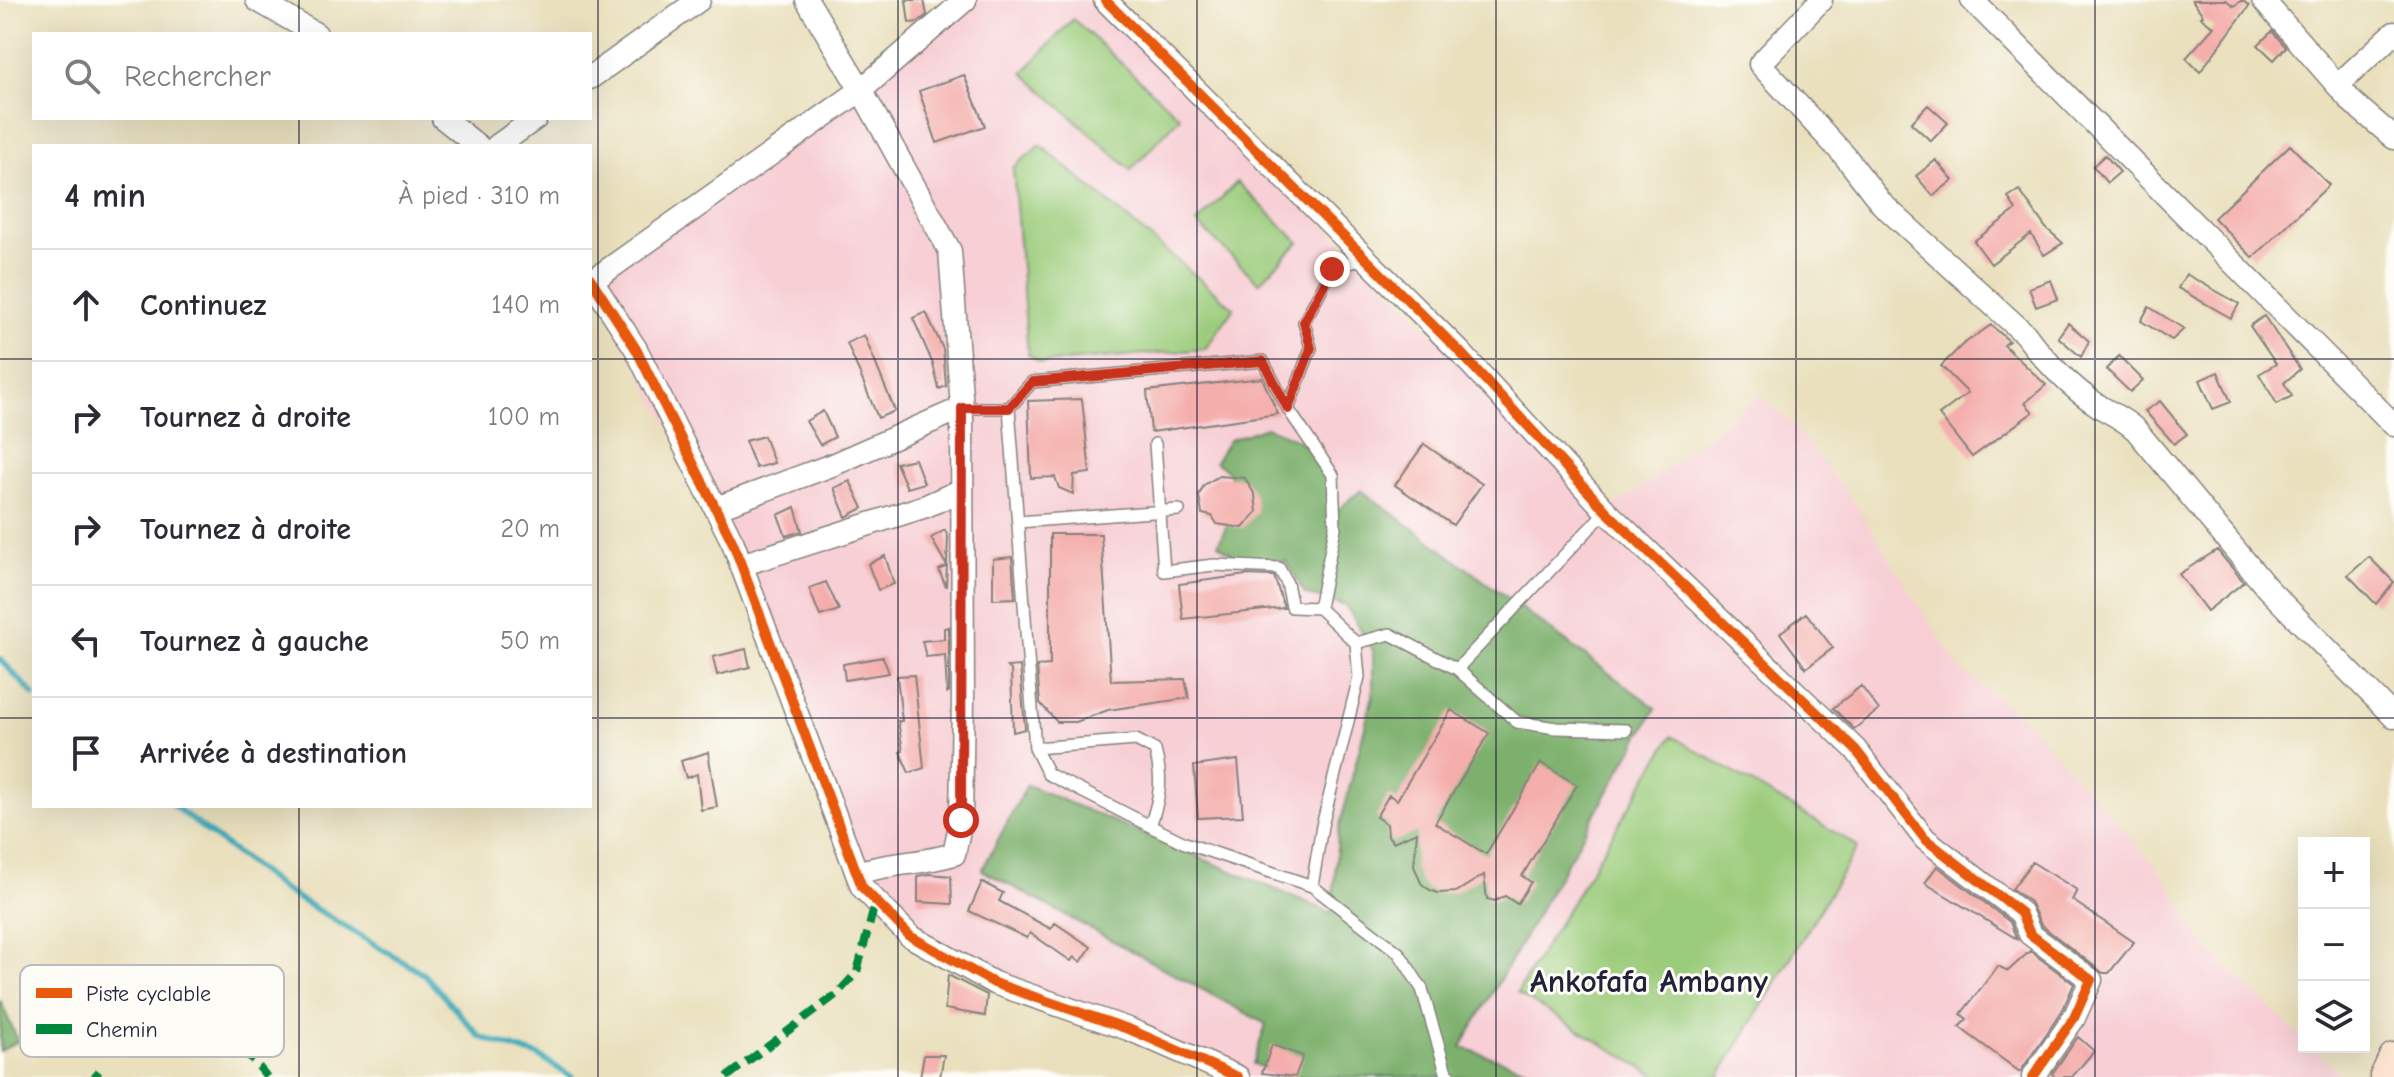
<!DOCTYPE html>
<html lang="fr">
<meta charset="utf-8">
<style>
:root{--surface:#fff;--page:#f2f2f3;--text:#2b2b33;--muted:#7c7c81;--line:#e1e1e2}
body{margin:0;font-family:"Comic Neue",sans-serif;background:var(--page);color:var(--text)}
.controls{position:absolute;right:24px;bottom:24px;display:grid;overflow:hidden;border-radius:0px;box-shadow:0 8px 32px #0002}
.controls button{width:72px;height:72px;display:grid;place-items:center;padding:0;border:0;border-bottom:2px solid var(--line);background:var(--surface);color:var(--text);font:40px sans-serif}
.stop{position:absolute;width:24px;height:24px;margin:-18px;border:6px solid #c8321e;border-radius:50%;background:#fff}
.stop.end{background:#c8321e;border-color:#fff;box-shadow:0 2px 8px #0008}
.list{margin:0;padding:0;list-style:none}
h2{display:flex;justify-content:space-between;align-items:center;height:104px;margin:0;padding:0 32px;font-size:34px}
h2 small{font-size:26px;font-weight:400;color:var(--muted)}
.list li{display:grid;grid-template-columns:52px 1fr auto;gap:24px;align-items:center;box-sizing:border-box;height:112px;padding:0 32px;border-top:2px solid var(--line)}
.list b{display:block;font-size:30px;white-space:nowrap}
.list em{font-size:26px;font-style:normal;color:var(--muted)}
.icon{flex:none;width:44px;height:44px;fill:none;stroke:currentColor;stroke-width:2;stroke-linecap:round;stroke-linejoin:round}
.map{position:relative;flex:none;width:2394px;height:1077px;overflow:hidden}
.search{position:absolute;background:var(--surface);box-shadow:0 8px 32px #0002;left:32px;top:32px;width:560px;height:88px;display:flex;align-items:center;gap:20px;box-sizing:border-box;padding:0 28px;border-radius:0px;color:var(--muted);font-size:30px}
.panel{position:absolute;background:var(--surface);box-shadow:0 8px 32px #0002;left:32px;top:144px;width:560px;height:664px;border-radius:0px}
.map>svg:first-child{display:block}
.built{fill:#f7cfd5}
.green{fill:#9bcc7c;stroke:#5e775c;stroke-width:2}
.forest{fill:#7cb06c;stroke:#4f6954;stroke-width:2}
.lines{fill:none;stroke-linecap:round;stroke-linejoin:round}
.stream{stroke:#3aaab8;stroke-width:6}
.building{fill:#f4aeac}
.lane-casing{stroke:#86817c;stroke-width:14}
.street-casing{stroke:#86817c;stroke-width:25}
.secondary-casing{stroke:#86817c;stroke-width:33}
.lane{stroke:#fff;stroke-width:11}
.street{stroke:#fff;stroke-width:22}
.secondary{stroke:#fde4d1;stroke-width:30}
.quiet{stroke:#00873e;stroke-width:8;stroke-dasharray:16 8;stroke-linecap:butt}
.cycleway-casing{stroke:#fdfcf7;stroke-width:15}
.cycleway{stroke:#e8590c;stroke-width:10}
.route{stroke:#c8321e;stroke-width:10}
.grid{fill:none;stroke:#22223b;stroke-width:2;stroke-opacity:0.55}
.labels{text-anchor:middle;stroke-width:6;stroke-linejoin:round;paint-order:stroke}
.district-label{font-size:32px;font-weight:bold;fill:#22223b;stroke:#fdfcf7}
.key{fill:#fdfcf7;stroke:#bbbbbf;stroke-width:2}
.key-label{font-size:22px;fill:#22223b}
</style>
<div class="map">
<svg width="2394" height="1077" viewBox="0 0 2394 1077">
<rect width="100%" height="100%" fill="#fdfcf7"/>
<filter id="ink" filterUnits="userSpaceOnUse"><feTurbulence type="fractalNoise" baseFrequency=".0125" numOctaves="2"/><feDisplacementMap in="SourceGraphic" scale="16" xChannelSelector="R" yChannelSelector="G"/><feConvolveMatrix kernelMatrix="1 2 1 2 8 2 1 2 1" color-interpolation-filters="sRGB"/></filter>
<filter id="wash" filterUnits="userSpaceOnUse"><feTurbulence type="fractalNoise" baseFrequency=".006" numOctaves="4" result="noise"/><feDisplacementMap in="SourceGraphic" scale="32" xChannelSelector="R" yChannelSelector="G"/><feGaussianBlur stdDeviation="1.8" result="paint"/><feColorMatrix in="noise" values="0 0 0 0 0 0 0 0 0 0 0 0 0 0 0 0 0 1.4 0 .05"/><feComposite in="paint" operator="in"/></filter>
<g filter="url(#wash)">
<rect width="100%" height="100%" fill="#eae0bd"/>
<!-- built -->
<path class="built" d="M965,0H1105L1606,511L1647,484L1759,394L1792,424L1852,499L1958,667L2024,718L2163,874L2205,946L2304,1040V1047H2311L2342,1077H1238L910,936L862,887L741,565L592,281Z"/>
<!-- green -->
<path class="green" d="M1073,19L1180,117L1131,170L1023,73Z
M1040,145L1234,308L1205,349L1041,363L1028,354L1013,168Z
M1237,182L1299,242L1259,283L1197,223Z
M1672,736L1858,846L1719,1077H1658L1517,993Z"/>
<!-- forest -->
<path class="forest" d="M1266,427C1316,446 1333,454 1337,511L1361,490L1656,708L1461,1047L1551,1077H1288L1253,1064L1266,1024L982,870L1027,785L1332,913L1338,833L1373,695V650L1346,606L1305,594L1286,561L1239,559L1218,544L1236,506L1229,472L1215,462L1229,440Z
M0,1000L18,1041L0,1051Z"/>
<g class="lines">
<!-- stream -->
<path class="stream" d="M0,659L34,695
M174,806L284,890L424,974L480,1037L539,1056L572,1077"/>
</g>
<g id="blocks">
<!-- building -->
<path class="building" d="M906,0H924L927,15L918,22L909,23Z
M2192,0H2226L2234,6L2242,0L2249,6L2200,72L2186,58L2214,27L2201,17L2203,15Z
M2272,31L2286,47L2274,60L2258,45Z
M964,75L985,126L937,143L919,91Z
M1928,105L1948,123L1931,141L1911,123Z
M2290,145L2329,185L2253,258L2214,218Z
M2105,155L2120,172L2107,183L2093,166Z
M1936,160L1953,180L1933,196L1916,176Z
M2019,190L2046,228L2063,243L2044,255L2031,234L1991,264L1974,241L2016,210L2008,197Z
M2186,274L2239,304L2231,318L2178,288Z
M2051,280L2058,299L2036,307L2029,288Z
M2149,307L2170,320L2184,329L2172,340L2141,321Z
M926,312L943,349L946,386L939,389L933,364L913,318Z
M2264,316L2300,369L2284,383L2292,396L2277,404L2259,374L2276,364L2250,326Z
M2068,323L2089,341L2081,357L2058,337Z
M1991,325L2009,341L2004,345L2046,385L2025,403L2033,412L1972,457L1939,415L1968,393L1941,366L1962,345Z
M864,335L895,411L878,418L847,343Z
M2119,356L2143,380L2130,392L2106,369Z
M2218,372L2231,402L2213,409L2200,380Z
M1262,378L1278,414L1151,432L1147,391Z
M1082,399L1090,473L1074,475L1073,494L1059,488L1055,477L1031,478L1028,401Z
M2160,401L2187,434L2174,444L2145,411Z
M823,411L835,437L820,445L806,421Z
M764,436L774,463L756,468L745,441Z
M1424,444L1482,484L1453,525L1395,485Z
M915,459L924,483L907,488L896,463Z
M1219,476L1245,478L1255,495L1257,512L1243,528L1217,524L1212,516L1202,514L1199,495L1204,485Z
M850,481L863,508L846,517L834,488Z
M795,507L802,531L786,536L778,515Z
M945,530L948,537L946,587L939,570L947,566L931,538Z
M1050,534H1101L1111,681L1185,679L1189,698L1108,710L1076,722H1057L1040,703L1037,666L1050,665Z
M2217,550L2244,582L2207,611L2179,574Z
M885,556L894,584L878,590L868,564Z
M1012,557L1015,598L993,599V559Z
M2369,557L2394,582L2376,604L2348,575Z
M1246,575L1274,576L1284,608L1183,619L1179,584Z
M826,582L839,610L820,616L809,588Z
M1806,613L1833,648L1806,668L1780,633Z
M949,627V692L947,693L945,655L926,657L922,641L944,639V628Z
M746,649L750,667L717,675L713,657Z
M883,657L889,673L845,680L843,664Z
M1020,666L1025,729L1013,732L1011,670L1007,667Z
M914,675L924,768L909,773L900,752L903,751L898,721H902L897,676Z
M1861,686L1879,710L1854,729L1833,708Z
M1451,710L1489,733L1435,823L1486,854L1541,763L1577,785L1522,876L1531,882L1517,904L1505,896L1495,901L1487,899L1484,875L1456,892L1437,893L1428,889L1421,883L1414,866L1417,832L1393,842L1388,836L1387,824L1376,817L1389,795L1397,800Z
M708,752L717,807L701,810L697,774L686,778L681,761Z
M1238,760L1243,816L1198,818L1194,766Z
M2032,862L2077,890L2072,900L2134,942L2109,973H2103L2041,925L2030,902L2012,889Z
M1937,866L2010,922L2017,939L1925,883Z
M930,874L951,876L952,904L918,902V876Z
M982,882L1003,893L999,901L1051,929L1055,923L1091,947L1081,962L1074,957L1071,961L1065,957L1030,933L1027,938L969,911Z
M2030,951L2074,984L2062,1011L2020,1072L1959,1027L1967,1019L1961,1014L1998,966L2008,971Z
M948,975L987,995L985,1016L945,1009Z
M2078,1037L2094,1051L2072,1077H2055L2052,1074Z
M1272,1045L1303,1056L1295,1077L1262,1073Z
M924,1055H944L940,1077H920Z"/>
</g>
</g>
<g filter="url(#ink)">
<use href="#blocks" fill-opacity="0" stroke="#86817c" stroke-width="2"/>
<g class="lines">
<defs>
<path id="lane" d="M962,408H1009L1035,748L1048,774L1150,826L1185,843L1312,886L1322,826L1359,677L1356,643L1319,608L1292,607L1287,583L1279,568L1214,565L1164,571L1155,444
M1009,408L1032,382L1263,361L1288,409
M1018,522L1179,510
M1319,608L1335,528L1333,475L1288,409L1311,348L1304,322L1332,269L1364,258
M1356,643L1390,634L1457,669L1517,722L1556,728L1626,730
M1457,669L1606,511
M1035,748L1136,740L1155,750C1163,779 1160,798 1150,826
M1312,886L1399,953L1422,989L1446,1072L1451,1077"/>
<path id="street" d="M257,0L316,34
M807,0L861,90L965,0
M1105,0L1459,351L1606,511L1855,749L1925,839L2021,913L2030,934L2091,980L2074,1018L2033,1077
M1821,0L1760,64L1845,156L1882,204L2025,334C2044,360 2071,388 2099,406C2112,414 2124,419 2136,430L2267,588L2394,717
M1972,0L2394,425
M2263,0L2352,102L2394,138
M590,78L699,0
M2338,85L2394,33
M443,118L478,146
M497,146L536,118
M590,278L636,349L733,543L862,887L910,936L994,983L1131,1030L1238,1077
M592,281L861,90L950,251L962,408
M716,508L832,465L962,408L963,700L961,820L954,854C921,864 889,863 857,873
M741,565L926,506L962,490"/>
<path id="secondary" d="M2385,1077L2394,1058"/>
</defs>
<!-- lane casing -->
<use href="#lane" class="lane-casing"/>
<!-- street casing -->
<use href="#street" class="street-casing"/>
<!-- secondary casing -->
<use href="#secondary" class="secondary-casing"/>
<!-- lane -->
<use href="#lane" class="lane"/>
<!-- street -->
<use href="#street" class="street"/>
<!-- secondary -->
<use href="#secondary" class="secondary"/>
<!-- quiet -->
<path class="quiet" d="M174,1031C222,1032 237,1039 267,1077
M94,1077L99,1071
M727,1077L837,994L857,972L876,900"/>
<defs>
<path id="cycleway" d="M1105,0L1459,351L1606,511L1855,749L1925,839L2021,913L2030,934L2091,980L2074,1018L2033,1077
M590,278L636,349L733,543L862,887L910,936L994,983L1131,1030L1238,1077"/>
</defs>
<!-- cycleway casing -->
<use href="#cycleway" class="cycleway-casing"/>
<!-- cycleway -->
<use href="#cycleway" class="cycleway"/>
</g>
</g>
<g class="lines" filter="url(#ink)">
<!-- route -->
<path class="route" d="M961,820L962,408H1009L1032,382L1263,361L1288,409L1311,348L1304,322L1332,269"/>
</g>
<!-- grid -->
<path class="grid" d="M299,0V34M598,0V1077M898,0V1077M1197,0V1077M1496,0V1077M1796,0V1077M2095,0V1077M299,118V146M0,359H34M590,359H2394M0,718H34M590,718H2394M299,806V1077"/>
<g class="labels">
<!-- district labels -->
<g class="district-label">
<text x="1649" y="992">Ankofafa Ambany</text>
</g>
</g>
<!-- legend -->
<rect x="20" y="965" width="264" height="92" rx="12" class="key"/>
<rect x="36" y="988" width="36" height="10" fill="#e8590c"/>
<rect x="36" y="1024" width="36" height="10" fill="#00873e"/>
<g class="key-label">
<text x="86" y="1001">Piste cyclable</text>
<text x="86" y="1037">Chemin</text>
</g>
</svg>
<div class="controls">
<button>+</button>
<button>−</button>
<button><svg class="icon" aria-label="layers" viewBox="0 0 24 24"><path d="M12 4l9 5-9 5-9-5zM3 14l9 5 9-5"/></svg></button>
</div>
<div class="stop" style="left:961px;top:820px"></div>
<div class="stop end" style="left:1332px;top:269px"></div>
<div class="search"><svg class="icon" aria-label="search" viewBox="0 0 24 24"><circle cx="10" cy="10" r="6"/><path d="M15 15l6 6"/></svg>Rechercher</div>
<section class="panel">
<h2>4 min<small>À pied · 310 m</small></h2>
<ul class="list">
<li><svg class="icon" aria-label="ahead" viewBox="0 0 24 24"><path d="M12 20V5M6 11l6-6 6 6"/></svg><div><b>Continuez</b></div><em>140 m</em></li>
<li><svg class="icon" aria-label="right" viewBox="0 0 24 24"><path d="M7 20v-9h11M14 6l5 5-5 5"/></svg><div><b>Tournez à droite</b></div><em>100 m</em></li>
<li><svg class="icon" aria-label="right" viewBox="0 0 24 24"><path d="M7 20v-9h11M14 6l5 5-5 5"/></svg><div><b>Tournez à droite</b></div><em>20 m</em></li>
<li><svg class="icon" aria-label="left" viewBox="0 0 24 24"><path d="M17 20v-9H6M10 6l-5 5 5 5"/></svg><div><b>Tournez à gauche</b></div><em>50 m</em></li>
<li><svg class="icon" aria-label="arrive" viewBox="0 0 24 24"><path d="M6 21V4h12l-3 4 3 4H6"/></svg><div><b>Arrivée à destination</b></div></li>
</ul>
</section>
</div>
